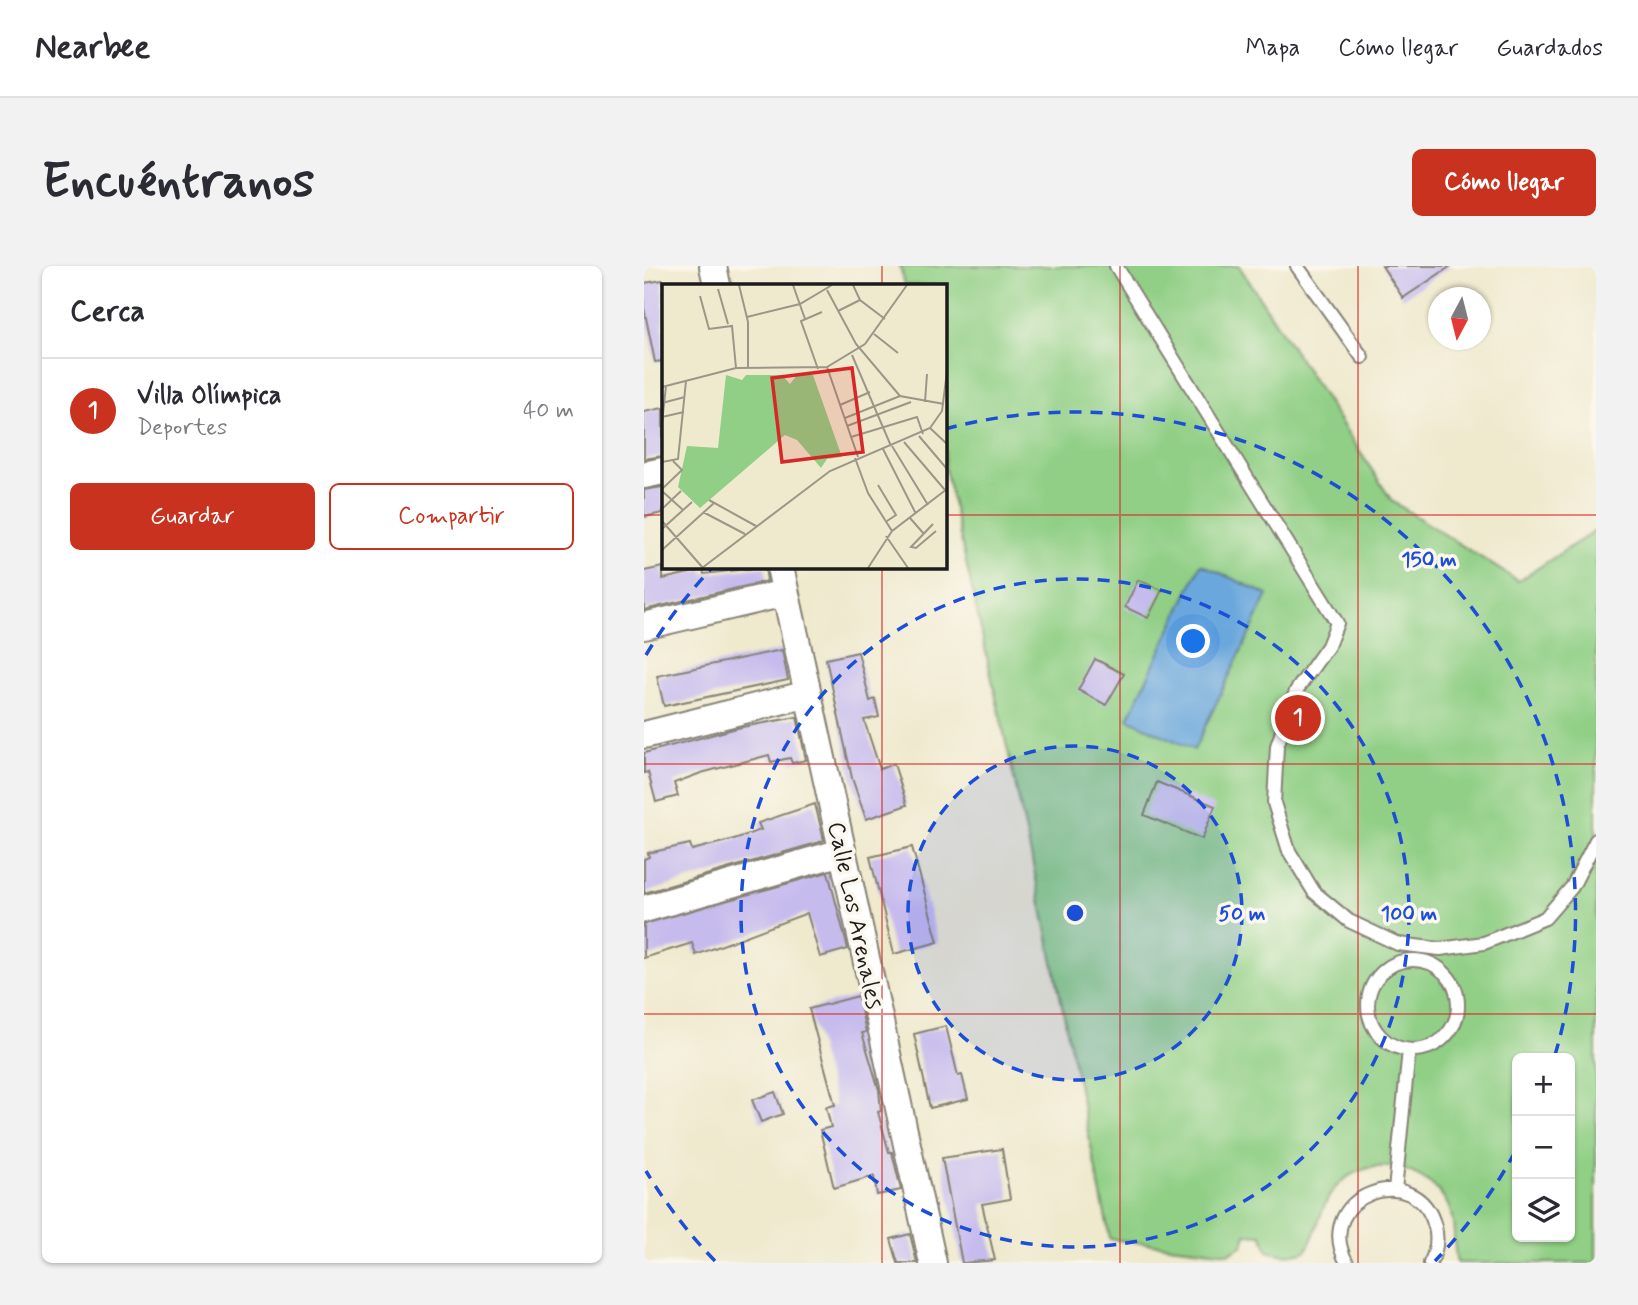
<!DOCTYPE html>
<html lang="es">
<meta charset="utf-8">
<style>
:root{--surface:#fff;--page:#f2f2f3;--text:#2b2b33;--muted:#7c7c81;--line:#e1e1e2;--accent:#c8321e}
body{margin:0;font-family:Mynerve,sans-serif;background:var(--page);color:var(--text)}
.controls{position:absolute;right:21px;bottom:21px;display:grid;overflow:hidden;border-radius:10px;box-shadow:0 2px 5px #0004}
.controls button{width:63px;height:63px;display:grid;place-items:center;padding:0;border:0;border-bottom:2px solid var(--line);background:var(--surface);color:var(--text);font:35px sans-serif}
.compass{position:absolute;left:784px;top:21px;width:63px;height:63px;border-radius:50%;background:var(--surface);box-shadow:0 2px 5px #0004;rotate:187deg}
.you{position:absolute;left:550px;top:376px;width:24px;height:24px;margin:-18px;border:5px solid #fff;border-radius:50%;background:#1a73e8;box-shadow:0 0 0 10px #1a73e833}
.badge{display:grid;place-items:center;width:46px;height:46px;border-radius:50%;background:var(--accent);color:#fff;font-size:23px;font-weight:700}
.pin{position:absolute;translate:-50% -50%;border:4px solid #fff;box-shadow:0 2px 7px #0006}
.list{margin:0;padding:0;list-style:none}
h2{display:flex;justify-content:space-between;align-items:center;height:91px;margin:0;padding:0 28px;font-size:30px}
h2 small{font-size:23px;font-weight:400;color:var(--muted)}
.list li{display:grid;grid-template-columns:46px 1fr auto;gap:21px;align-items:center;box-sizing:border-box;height:105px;padding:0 28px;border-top:2px solid var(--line)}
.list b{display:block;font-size:26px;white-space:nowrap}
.list p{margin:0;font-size:23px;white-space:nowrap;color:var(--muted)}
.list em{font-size:23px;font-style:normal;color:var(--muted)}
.actions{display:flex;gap:14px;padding:21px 28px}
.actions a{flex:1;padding:16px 0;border:2px solid var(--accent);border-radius:10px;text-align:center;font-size:24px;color:var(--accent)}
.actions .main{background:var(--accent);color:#fff}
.icon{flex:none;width:38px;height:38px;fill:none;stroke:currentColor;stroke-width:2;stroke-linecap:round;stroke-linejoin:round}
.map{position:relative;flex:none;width:952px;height:997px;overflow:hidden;border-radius:10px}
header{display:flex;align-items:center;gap:42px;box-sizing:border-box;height:98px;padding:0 35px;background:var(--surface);border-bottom:2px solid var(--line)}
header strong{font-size:33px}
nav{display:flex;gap:38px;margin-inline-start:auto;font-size:24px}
.intro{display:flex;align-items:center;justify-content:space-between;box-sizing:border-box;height:168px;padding:0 42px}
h1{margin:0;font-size:49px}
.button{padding:18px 32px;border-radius:10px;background:var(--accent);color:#fff;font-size:24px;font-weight:700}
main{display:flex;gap:42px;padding:0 42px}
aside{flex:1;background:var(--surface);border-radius:10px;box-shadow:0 2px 5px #0004}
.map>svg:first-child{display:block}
.green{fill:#90cf85;stroke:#567650;stroke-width:2;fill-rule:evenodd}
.water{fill:#6ba7dc;stroke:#44627c;stroke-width:2}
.building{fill:#c6bbed}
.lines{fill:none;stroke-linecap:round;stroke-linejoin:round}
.lane-casing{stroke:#868275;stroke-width:16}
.street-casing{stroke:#868275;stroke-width:30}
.lane{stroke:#fff;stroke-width:12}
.street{stroke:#fff;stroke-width:26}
.grid{fill:none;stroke:#d62828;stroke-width:2;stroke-opacity:0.55}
.ring{fill:none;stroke:#1d4ed8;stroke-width:3.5;stroke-dasharray:12 9}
.labels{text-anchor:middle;stroke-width:7;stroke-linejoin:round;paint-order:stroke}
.street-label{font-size:24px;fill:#1c1c1c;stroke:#fbf7ec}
.inset-road{fill:none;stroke:#9b9787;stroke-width:2}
.view{fill:#d62828;fill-opacity:0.15;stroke:#d62828;stroke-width:3.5}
.inset-edge{fill:none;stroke:#1c1c1c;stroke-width:3.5}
.centre{fill:#1d4ed8;stroke:#fbf7ec;stroke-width:3.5}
.ring-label{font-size:21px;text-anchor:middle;font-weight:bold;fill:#1d4ed8;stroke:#fbf7ec;stroke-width:7;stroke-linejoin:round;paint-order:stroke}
</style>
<header>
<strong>Nearbee</strong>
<nav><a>Mapa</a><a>Cómo llegar</a><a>Guardados</a></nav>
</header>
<div class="intro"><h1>Encuéntranos</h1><a class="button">Cómo llegar</a></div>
<main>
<aside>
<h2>Cerca<small></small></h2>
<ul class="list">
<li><span class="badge">1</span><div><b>Villa Olímpica</b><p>Deportes</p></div><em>40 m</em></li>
</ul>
<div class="actions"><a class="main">Guardar</a><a>Compartir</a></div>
</aside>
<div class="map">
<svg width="952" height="997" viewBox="0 0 952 997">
<rect width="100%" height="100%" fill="#fbf7ec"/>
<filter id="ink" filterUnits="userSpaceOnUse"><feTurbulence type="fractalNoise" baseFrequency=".0143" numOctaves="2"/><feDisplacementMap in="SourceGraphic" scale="14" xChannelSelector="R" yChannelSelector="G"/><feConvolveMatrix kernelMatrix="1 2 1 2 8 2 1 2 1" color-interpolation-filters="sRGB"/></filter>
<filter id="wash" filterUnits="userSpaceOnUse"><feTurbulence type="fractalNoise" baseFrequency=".00686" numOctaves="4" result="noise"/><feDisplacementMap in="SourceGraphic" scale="28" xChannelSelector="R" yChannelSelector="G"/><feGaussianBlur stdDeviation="1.57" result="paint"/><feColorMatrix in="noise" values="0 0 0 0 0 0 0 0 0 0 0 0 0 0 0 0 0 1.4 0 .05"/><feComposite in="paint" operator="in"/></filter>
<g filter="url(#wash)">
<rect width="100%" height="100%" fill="#efe9ce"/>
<!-- green -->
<path class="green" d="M256,0H595L748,235L874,315L952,264V997H813C808,978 813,958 804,939C785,901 727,886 695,918C676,936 675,964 662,985C648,989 638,990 624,985L618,969L602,968L599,979L585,987L466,973L387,589L301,202V19H261ZM873,792H926V971H873Z"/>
<!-- water -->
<path class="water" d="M557,298L624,329L550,484L484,453Z"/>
<g id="blocks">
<!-- building -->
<path class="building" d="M738,0H807L759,32Z
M19,14V95L11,96L0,42V17Z
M19,142V190L0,193V146Z
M19,221V247L0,251V224Z
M19,301V313L59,304L60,308L121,301L123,315L0,344V305Z
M494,314L518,324L504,352L481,341Z
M138,384L144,414L20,440L13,410Z
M214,386L226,435L231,433L235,451L220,454L236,503L250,498L263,539L222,553L208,512L182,393Z
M451,393L480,408L462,439L434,424Z
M153,451L162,494L148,497L146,492L127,496L125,489L57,507L30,517L34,530L12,536L4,506L0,507V487L93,462Z
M513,516L571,540L558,573L500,549Z
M171,538L180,574L176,576L0,627V593L5,591L4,587L46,578L48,584L87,574L117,564L114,557Z
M268,581L294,676L250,688L226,591Z
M184,606L204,683L176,691L163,647L52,689L48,677L0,692V658Z
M214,730L222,766L218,767L235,824L237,845L234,846L245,886H248L257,924L233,929L230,910L190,922L176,864L187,861L182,841L191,839L165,743Z
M302,760L314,810L318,809L324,833L286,842L270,768Z
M131,826L139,848L117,856L108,834Z
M358,883L366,933L338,938L351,994L318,997L298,892Z
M266,968L273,997H254L247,973Z"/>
</g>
</g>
<g filter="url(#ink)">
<use href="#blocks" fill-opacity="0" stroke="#868275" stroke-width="2"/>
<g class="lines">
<defs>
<path id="lane" d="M472,0L693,357L684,380L652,425L633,480L630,537L645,585L670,626L705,655L754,678L796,683L840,677L901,652L928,621L952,574
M653,0L718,91
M724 739a45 45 0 1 1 90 0a45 45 0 1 1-90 0Z
M751,924L765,784
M703,997C666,930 774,891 791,961C794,973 792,986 786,997"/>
<path id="street" d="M69,0L73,19
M0,209L19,205
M136,301L289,997
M0,360L141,327
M0,469L164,428
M0,643L198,586"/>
</defs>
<!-- lane casing -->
<use href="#lane" class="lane-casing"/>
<!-- street casing -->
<use href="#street" class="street-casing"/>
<!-- lane -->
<use href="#lane" class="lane"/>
<!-- street -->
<use href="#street" class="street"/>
</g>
</g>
<!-- grid -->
<path class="grid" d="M238,0V19M476,0V997M714,0V997M0,249H19M301,249H952M238,301V997M0,498H952M0,748H952"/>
<!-- distance rings -->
<circle cx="431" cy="647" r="167" fill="#1d4ed8" fill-opacity=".12"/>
<g class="ring">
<circle cx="431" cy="647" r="167"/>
<circle cx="431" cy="647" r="334"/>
<path d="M871 886A501 501 0 0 1 791 995M71 995A501 501 0 0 1 2 905M2 389A501 501 0 0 1 68 302M301 163A501 501 0 0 1 911 789"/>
</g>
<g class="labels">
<!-- street labels -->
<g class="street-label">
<text transform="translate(212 649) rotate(78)" y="8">Calle Los Arenales</text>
</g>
</g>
<!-- overview -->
<g transform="translate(18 18)">
<rect width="285" height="285" fill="#efe9ce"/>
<path d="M64,91L80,96L84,91H120L128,100L135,91H151L180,173L165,175L159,184L135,156L123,151L38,224L16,203L25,162L56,164Z" fill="#90cf85"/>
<path class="inset-road" d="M77,1L86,38V84M131,1L143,35M191,1L198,16L223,35M56,5L66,40M165,6L194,60L238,112L282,120M38,12L47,45L70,42L74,84M176,27L198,16M85,33L138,20L170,1M212,50L236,69M190,71L229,162M165,83L196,173M156,85L139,37L160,28M0,103L74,84L165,83L203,60L245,1M263,118L265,90M0,119L23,113M178,121L208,108M0,133L22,128M183,134L238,112M0,139L4,102M185,142L249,118M268,144L285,160M257,152L285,185M189,153L255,133L261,150M242,158L283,206M230,162L266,221M221,165L254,230M193,174L206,209L230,247L285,205M0,178L16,175L24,97M216,201L234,231L225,237M0,205L20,186L11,177M0,207L21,226M47,216L94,242M0,225L19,207M41,228L83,250M248,234L262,250M0,237L41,284M271,240L249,263L254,264L274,247M0,245L30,218M224,252L246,284M0,266L52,219M40,284L168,187L268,144L280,127L285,87M206,284L230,247"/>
<path class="view" d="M190,84L201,168L120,178L110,94Z"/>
<rect width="285" height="285" class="inset-edge"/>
</g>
<circle cx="431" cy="647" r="10" class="centre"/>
<g class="ring-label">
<text x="785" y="300">150 m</text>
<text x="598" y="654">50 m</text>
<text x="765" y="654">100 m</text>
</g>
</svg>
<div class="controls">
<button>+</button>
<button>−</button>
<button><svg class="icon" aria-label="layers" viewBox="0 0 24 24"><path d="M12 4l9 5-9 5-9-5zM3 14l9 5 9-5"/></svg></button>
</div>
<svg class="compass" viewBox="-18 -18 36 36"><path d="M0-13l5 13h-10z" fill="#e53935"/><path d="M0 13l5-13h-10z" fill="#7c7c81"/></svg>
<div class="you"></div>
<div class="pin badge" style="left:654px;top:452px">1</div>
</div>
</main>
